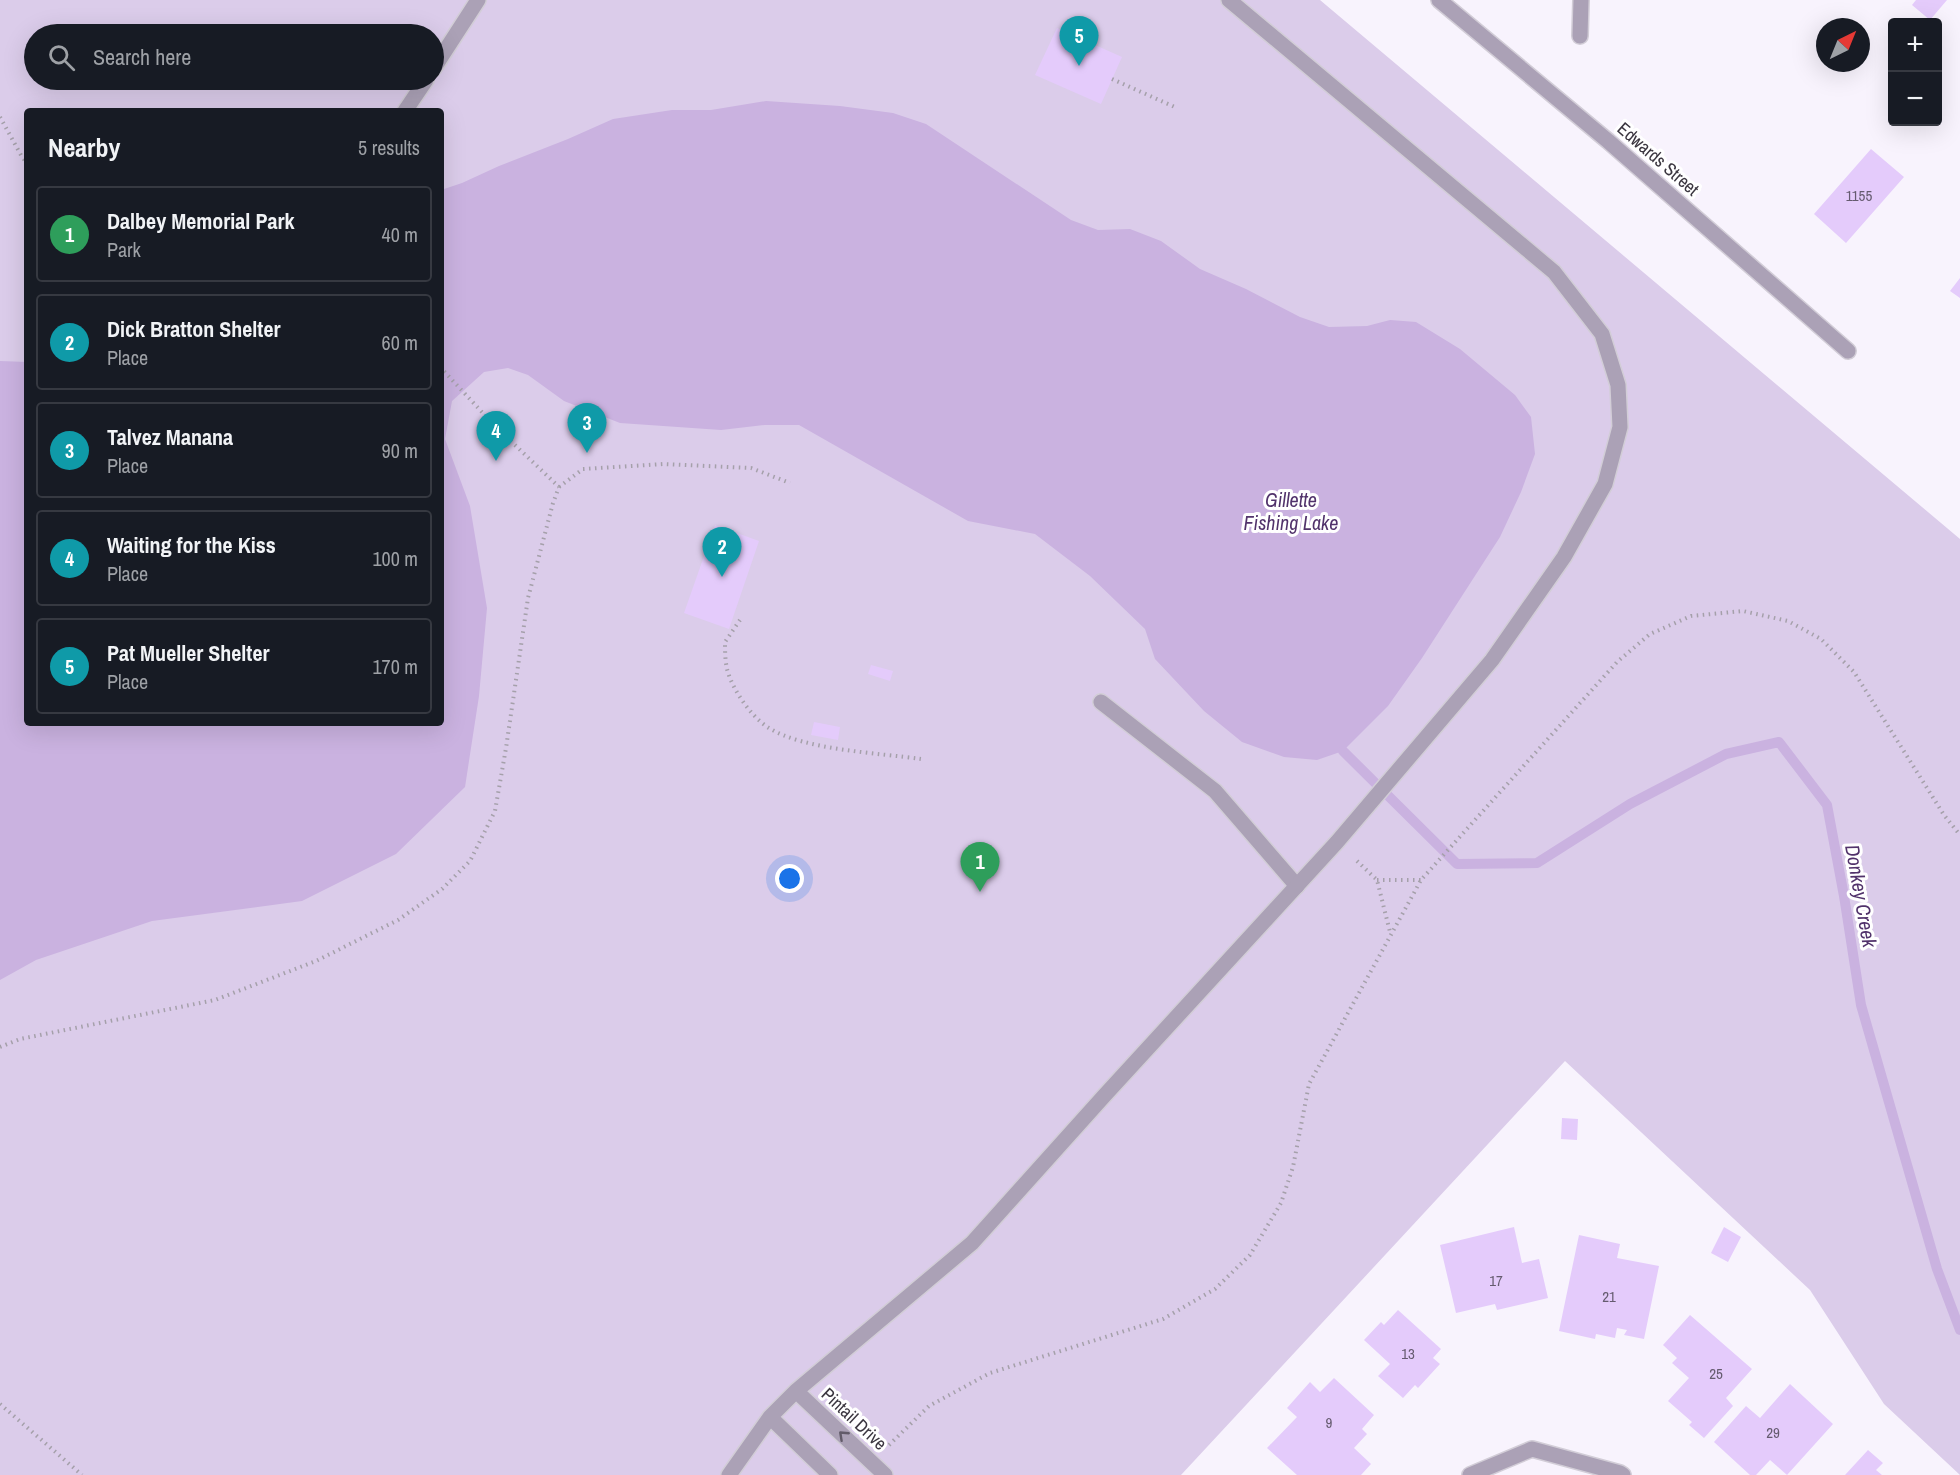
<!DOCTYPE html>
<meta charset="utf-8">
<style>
:root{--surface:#171b24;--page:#242831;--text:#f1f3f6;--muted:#9ea1a6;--line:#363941;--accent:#0b8043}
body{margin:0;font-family:"Archivo Narrow",sans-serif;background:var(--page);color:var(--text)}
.controls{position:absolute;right:18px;top:18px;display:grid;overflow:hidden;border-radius:6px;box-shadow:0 6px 24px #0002}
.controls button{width:54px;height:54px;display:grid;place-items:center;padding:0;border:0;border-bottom:2px solid var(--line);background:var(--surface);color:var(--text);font:30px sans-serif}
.compass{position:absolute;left:1816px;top:18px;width:54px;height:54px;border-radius:50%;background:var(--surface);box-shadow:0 6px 24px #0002;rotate:43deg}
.you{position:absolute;left:790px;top:879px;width:21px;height:21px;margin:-15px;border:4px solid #fff;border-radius:50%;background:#1a73e8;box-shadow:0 0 0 9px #1a73e833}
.badge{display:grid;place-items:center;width:39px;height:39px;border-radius:50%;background:var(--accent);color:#fff;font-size:20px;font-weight:700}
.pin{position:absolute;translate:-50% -50px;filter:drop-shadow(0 2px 3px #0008)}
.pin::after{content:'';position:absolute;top:32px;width:21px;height:18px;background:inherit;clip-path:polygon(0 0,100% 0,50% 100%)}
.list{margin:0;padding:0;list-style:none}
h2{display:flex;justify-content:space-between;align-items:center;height:78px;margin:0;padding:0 24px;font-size:26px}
h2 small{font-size:20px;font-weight:400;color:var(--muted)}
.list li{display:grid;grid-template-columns:39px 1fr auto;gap:18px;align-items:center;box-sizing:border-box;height:96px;margin:0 12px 12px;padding:0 12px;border:2px solid var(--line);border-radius:6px}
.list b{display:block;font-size:22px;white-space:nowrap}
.list p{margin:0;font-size:20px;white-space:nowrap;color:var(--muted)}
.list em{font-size:20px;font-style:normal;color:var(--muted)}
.icon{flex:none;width:33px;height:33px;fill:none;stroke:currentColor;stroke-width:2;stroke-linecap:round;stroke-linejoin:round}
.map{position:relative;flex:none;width:1960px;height:1475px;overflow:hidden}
.search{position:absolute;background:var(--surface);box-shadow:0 6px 24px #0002;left:24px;top:24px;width:420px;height:66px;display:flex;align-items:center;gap:15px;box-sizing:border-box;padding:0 21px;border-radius:33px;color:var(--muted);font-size:22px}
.panel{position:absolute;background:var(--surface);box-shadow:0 6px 24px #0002;left:24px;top:108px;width:420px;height:618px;border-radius:6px}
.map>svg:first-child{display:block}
.green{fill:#dbccea;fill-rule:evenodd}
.water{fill:#cab2e0}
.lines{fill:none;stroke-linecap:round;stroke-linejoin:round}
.stream{stroke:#cab2e0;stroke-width:10}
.building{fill:#e4cbfb}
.lane-casing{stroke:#d2cdd7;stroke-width:18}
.street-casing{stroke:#d2cdd7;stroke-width:18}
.path{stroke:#a5a0aa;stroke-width:4;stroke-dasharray:1.5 4.5;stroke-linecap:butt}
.lane{stroke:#aba1b6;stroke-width:15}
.street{stroke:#aba1b6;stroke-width:15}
.oneway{stroke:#625b69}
.labels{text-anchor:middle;stroke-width:6;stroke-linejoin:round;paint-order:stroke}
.number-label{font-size:15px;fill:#655b6f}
.street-label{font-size:18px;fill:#3b3640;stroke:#fff}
.water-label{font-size:20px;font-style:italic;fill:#51326b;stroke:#fff}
</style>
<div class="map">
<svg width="1960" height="1475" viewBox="0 0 1960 1475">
<rect width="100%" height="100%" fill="#f8f3fd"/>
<!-- green -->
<path class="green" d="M0,0H1320L1960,539V1475L1884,1404L1810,1290L1565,1061L1181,1475H0ZM34,34H434V80H34ZM27,111H441V723H27Z"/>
<!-- water -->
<path class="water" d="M766,101L840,106L893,113L926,124L1071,220L1098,230L1130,229L1161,241L1200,269L1246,289L1300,317L1329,327L1367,326L1390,320L1416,322L1460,349L1515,395L1531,417L1535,454L1521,492L1500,537L1422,658L1388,706L1343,751L1317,760L1284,757L1242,742L1204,711L1155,659L1145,629L1090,576L1035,534L968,521L799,425H765L721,430L620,423L564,401L528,375L508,368L484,372L452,401L445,439L470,506L487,608L479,696L465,787L396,854L302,901L152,921L36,960L0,980V361L27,362V723H441V190L462,183L499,166L568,139L613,119L672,110H711Z"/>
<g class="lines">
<!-- stream -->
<path class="stream" d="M1343,751L1457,864L1537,863L1630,804L1726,754L1779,742L1827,805L1844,896L1861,1005L1937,1269L1960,1330"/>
</g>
<!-- building -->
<path class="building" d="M1916,0H1947L1930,20L1912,5Z
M1057,28L1122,57L1101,104L1035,75Z
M1871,149L1904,177L1846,243L1814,214Z
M1960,278V298L1950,291Z
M715,525L759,541L729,629L684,613Z
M871,665L893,671L890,681L868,674Z
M814,722L840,727L838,740L811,735Z
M1562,1118L1578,1119L1577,1140L1561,1139Z
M1514,1227L1522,1263L1539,1259L1548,1298L1497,1310L1495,1304L1456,1313L1440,1245Z
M1724,1227L1741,1237L1728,1262L1711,1253Z
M1579,1235L1620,1244L1617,1258L1659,1266L1644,1339L1624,1335L1627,1330L1617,1328L1615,1338L1596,1334L1595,1339L1559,1331Z
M1398,1310L1441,1349L1433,1358L1440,1364L1418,1388L1415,1385L1403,1398L1378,1376L1390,1364L1364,1340L1381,1322L1384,1325Z
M1690,1315L1752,1369L1726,1398L1733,1406L1704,1438L1689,1425L1692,1422L1668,1401L1689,1378L1672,1363L1677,1358L1663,1345Z
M1334,1378L1374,1415L1362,1429L1367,1434L1354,1448L1371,1464L1361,1475H1297L1267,1448L1297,1417L1287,1408L1310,1382L1320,1392Z
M1790,1384L1833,1424L1787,1475L1770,1460L1756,1475H1750L1714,1442L1746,1406L1760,1418Z
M1868,1450L1883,1463L1876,1470L1882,1475H1845Z"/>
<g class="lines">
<defs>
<path id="lane" d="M1580,36L1581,0
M434,68L478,0
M405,111L426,80
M1101,702L1215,791L1297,886"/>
<path id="street" d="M1439,0L1608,141L1848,351
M796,1391L885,1475
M770,1417L830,1475
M729,1475L770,1417L796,1391L972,1243L1104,1096L1337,842L1492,660L1564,557L1605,484L1620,427L1618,385L1602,334L1554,272L1229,0
M1470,1475L1532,1449L1620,1473L1623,1475"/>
</defs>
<!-- lane casing -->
<use href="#lane" class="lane-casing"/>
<!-- street casing -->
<use href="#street" class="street-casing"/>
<!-- path -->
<path class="path" d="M1112,79L1177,108
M0,117L22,157L27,163
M559,487L583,469L663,464L751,468L790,483
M740,620L725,642C725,650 725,660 727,669C732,689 751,717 769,728C804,750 879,753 921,759
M1357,861L1377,880L1390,932
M1377,880H1421
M0,1047L20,1039L215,1000L316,961L398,920L442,889L470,861L495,811L506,748L528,598L553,503L559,487L494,425L441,368
M0,1404L82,1475
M889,1445L929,1406L990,1373L1163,1319L1215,1289L1250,1255L1281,1203L1293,1167L1309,1084L1421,880L1617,662L1650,634L1691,616L1743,611L1788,621L1821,639L1854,672L1944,815L1960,835"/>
<!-- lane -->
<use href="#lane" class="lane"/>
<!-- street -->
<use href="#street" class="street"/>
</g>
<!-- one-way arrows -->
<defs><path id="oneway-chevron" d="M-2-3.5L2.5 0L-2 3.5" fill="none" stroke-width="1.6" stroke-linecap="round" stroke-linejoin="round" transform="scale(1.5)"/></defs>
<use class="oneway" href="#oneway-chevron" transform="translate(843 1435) rotate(-137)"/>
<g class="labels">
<!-- number labels -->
<g class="number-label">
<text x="1859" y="201">1155</text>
<text x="1496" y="1286">17</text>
<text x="1609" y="1302">21</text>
<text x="1408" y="1359">13</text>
<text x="1716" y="1379">25</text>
<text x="1329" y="1428">9</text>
<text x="1773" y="1438">29</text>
</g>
<!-- street labels -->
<g class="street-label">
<text transform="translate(1658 159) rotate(41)" y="6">Edwards Street</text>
<text transform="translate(854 1419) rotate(43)" y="6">Pintail Drive</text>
</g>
<!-- water labels -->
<g class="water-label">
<text x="1291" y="507">Gillette<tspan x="1291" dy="23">Fishing Lake</tspan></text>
<text transform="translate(1861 896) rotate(80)" y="7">Donkey Creek</text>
</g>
</g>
</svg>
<div class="controls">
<button>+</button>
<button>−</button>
</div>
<svg class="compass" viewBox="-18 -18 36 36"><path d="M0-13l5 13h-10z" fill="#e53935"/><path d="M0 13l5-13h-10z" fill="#9ea1a6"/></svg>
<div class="you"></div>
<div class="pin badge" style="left:980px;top:892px;background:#2e9e5b">1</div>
<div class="pin badge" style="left:722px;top:577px;background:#0f9aa8">2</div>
<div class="pin badge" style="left:587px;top:453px;background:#0f9aa8">3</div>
<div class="pin badge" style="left:496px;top:461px;background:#0f9aa8">4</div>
<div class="pin badge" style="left:1079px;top:66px;background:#0f9aa8">5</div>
<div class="search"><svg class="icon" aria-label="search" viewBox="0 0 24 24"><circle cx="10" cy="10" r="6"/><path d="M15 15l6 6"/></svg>Search here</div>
<section class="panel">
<h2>Nearby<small>5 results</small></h2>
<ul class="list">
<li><span class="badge" style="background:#2e9e5b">1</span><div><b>Dalbey Memorial Park</b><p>Park</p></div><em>40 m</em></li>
<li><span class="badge" style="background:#0f9aa8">2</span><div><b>Dick Bratton Shelter</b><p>Place</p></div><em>60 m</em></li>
<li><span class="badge" style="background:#0f9aa8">3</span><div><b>Talvez Manana</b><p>Place</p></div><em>90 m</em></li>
<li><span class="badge" style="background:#0f9aa8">4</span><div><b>Waiting for the Kiss</b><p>Place</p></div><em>100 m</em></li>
<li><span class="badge" style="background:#0f9aa8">5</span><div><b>Pat Mueller Shelter</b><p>Place</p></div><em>170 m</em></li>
</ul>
</section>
</div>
